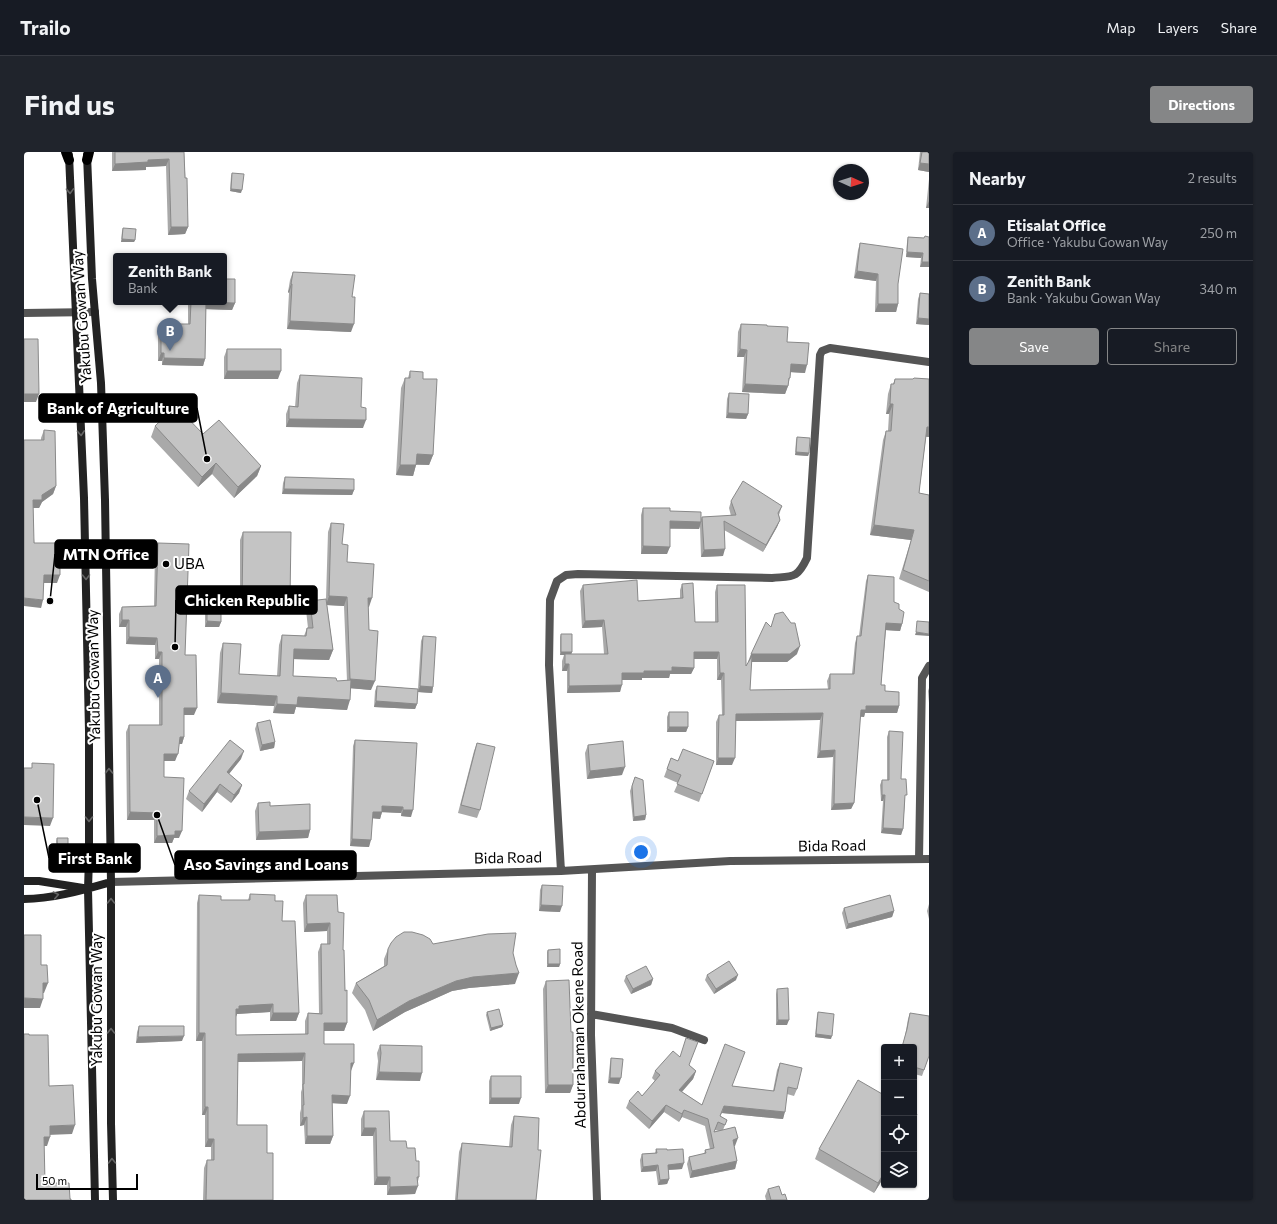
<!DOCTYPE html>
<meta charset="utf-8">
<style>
:root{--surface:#171b24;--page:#20242c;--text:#f1f3f6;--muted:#9ea1a6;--line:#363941;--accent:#858687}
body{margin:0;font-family:Commissioner,sans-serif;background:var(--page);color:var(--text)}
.controls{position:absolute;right:12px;bottom:12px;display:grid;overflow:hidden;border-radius:4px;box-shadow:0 1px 3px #0004}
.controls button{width:36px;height:36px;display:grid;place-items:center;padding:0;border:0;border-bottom:1px solid var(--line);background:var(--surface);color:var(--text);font:20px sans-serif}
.compass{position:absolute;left:809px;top:12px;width:36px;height:36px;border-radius:50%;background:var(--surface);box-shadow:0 1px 3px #0004;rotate:93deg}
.scale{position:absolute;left:12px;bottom:10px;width:102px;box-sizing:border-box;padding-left:4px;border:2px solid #000;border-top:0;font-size:11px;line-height:14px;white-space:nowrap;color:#000;-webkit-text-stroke:3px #fff;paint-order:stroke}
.you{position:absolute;left:617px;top:700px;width:14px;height:14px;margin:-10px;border:3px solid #fff;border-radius:50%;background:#1a73e8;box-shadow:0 0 0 6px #1a73e833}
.badge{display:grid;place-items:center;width:26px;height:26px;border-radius:50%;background:var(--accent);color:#fff;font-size:13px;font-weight:700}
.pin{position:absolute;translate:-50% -33px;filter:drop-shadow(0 1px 2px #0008)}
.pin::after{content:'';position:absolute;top:21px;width:14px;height:12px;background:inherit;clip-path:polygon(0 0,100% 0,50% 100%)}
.popup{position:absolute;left:89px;top:101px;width:114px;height:52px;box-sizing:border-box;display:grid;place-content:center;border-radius:4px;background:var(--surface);filter:drop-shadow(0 1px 3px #0005);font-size:13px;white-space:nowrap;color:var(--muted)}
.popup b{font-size:15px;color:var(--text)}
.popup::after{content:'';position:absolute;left:50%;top:100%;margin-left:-8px;border:8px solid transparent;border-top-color:var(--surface)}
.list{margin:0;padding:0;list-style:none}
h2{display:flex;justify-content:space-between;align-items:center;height:52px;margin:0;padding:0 16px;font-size:17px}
h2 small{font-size:13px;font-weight:400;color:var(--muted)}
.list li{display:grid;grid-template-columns:26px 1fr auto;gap:12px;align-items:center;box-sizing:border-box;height:56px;padding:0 16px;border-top:1px solid var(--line)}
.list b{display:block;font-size:15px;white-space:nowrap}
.list p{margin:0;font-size:13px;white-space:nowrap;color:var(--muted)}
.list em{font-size:13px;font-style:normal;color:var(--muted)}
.actions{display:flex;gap:8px;padding:12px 16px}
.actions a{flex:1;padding:9px 0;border:1px solid var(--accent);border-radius:4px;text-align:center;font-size:14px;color:var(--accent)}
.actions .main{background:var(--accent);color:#fff}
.icon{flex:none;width:22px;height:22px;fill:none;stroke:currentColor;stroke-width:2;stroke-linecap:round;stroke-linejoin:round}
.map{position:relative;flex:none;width:905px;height:1048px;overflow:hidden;border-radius:4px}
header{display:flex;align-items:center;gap:24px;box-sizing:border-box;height:56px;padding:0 20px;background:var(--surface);border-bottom:1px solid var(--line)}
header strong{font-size:19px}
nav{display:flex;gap:22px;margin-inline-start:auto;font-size:14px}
.intro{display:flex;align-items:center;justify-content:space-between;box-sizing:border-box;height:96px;padding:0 24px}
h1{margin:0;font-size:28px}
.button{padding:10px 18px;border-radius:4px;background:var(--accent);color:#fff;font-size:14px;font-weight:700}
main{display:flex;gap:24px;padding:0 24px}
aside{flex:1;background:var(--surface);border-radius:4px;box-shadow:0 1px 3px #0004}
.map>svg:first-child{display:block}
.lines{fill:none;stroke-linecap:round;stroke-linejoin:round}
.street{stroke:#555;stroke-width:8}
.secondary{stroke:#222;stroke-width:8}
.primary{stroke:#000;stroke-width:10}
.wall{fill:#a9a9a9;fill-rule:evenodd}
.shaded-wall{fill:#898989}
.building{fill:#c4c4c4;stroke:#898989}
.oneway{stroke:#646464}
.poi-dot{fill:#000;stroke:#fff;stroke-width:1.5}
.labels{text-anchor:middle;stroke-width:4;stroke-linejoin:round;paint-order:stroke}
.street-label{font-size:15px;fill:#000;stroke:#fff}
.poi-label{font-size:15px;fill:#000;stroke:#fff;text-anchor:start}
.leader{fill:none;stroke:#000;stroke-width:1.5}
.callout-dot{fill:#000;stroke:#fff;stroke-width:1.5}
.callout{fill:#000;stroke:#000;stroke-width:1.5}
.callout-label{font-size:16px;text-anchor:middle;font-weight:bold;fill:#fff}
</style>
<header>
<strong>Trailo</strong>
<nav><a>Map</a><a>Layers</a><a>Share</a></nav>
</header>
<div class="intro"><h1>Find us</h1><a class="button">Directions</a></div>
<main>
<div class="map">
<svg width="905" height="1048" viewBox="0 0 905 1048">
<rect width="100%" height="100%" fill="#fff"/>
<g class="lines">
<!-- street -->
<path class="street" d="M0,161L71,160
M895,707L898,526L905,514
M568,718L567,883L573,1048
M537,719L525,513L526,448L533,429L542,423L554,422L748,426C769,424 773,427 783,406L796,203L798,199L806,196L905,210
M87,730L537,719L706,709L905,707
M567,862L648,876L680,888"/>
<!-- secondary -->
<path class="secondary" d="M45,3L60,346L65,579V706L64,737L71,1048
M63,3L68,127L77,231L81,348L87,730V971L89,1048
M0,729H15L59,736
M0,747C29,747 59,738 87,730"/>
<!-- primary -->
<path class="primary" d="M42,0L45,8
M63,8L65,0"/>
</g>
<!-- wall -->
<path class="wall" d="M88,0H160L164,75L161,82L144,83L142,14L122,15V18L88,19Z
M896,0H905V20L894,18Z
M208,21L217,41L206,39L207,24Z
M905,27V56H902Z
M99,76L111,88L110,90H97L98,79Z
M884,85L900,86L905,115H896L897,106L882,105L883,90Z
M836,91L874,132V152L872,160H851L852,129L830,126L834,98Z
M269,120L327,180L263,177L265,141L264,140L266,128Z
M896,141L905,142V173L892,172L894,147Z
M164,150H200L211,151L208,158L182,157L181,207L179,214L138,213V209H134V183L137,176H140L142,172H164Z
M717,172L743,174L763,190L781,221L767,220L764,234L761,242L718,240L720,205H713L714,180Z
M203,197L254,227H200V205Z
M386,219L399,227L409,303L405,313H392L389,324L372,323L377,236L381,226H384Z
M276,223L337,255L339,276L262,275V262L265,254L271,255L273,231Z
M890,226L905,227V226V285H902L895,341L905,343V440L875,427L887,388L846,383L859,288L862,279H864L865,262H862L864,242L867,232H869L871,227H889Z
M705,241L724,262L722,267L702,266L703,247Z
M101,252L115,268H100V254Z
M131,274L179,282L237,314L233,324L210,346L188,322L174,335L127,285Z
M20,278L32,334L29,342L18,350L15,356H9L10,391L33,431H20L17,456L0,288H17V286Z
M773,285L785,301L784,304L771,303L772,288Z
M261,325L330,338L328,343L258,342L259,331Z
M707,349L758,354L755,363L756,368L753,375L739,400L700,378L699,404L677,405L676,374L675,377H646L643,402H617V363L619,356L646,359L677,367L678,365L707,364L705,356Z
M307,371L318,392L323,410L345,455H344L347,538L327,536L323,558L272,555L270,562L249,561L250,554L193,551L196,501L199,491L215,522L253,524L255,493L258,483L280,484L283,476H284L282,458L286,449L302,447L304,380ZM303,453L320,454L323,529H313L269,524L270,507L305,508L309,498Z
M219,380L263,456H238V458H216V388Z
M134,391L161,503L170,563H160V585L158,592H155L151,609H140V625L155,686H150L148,691H130V668H103L102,580L105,573H135V507H131V493L102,492V475H95V462L98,455L130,454L131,399Z
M844,423L875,457L878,472L876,479L862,478L857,533L861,539L875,554L873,561H841L840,565H836L830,651L827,657L807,658L809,605L793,606L796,568L712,569L708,613H692V570L695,563H698L697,528H693V507H670V516L667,522H646L645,526H618V528H598L596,540L543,541V519H538V509L540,503H536V485L537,482L548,500L547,502H580L578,475L558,476L556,439L559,433L614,449L656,446V438L658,432L671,470H691V440L693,433L722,514L747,475L751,462L773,502L763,510H727L726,538L804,537L803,529L806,522H828L831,491L833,484H835L842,429Z
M183,452L197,470L195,475H181V458Z
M399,484L409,535L408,541L394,540L393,552L391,557L350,555L351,539L353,534L394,537L397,489Z
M905,536V551L904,539Z
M645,560L664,575L662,580H643V565Z
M233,571L251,590L250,596L236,599L231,577Z
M865,579L877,627L881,648L879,677L877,683L857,681L859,649H857L856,633L858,628H863V585Z
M331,588L387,665L377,664V661L358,660L356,667L348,666L345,695L326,694L329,594Z
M453,591L456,658L453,666L434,661L450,599Z
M564,593L598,623L563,627L561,601Z
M647,606L654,609H690L675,650L650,640L654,631L640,625Z
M217,607L205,622L218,633L215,641L207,651L193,640L178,660L162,647L165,639Z
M611,625L622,663L621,668L609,669L606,639Z
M234,651L286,678L284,686L232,688L231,659Z
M33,686L44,702L43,705H33L32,689Z
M518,733L536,760L515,759L516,738Z
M226,742L251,749L258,769L275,861L272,869H246V860L213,862L212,864V883L281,882V869L284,861H295L294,800L297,792H303V779L280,780L279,751L282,743L314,760L319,798L323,871L320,879H300V892L327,919L323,952L308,951L309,984L306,992H281L280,973L276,974V961L277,957V940L278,937V909L214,910L213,973L243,1001L249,1048H179L180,1016L183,1008H187V995H181V963H178V889H172L173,751L175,743L197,748H224Z
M905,752V767L903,759Z
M820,756L870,759L868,765L822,777L818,761Z
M409,792L489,801L491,832L445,836L428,839L381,860L349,879L341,858L328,841L332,831L360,814V807L364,797Z
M524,798L536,812L535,815H523V800Z
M683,823L712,828L690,842L681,828Z
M602,824L629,827L627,833L607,842L600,829Z
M522,829L549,933L546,941H521L519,837Z
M753,837L763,873H752V842Z
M463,860L479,873L478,875L466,879L462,863Z
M794,860L807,887L791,885L793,863Z
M886,861L905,904L898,924L890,922V895H878L881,884L884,867Z
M115,874L158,889L112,891L113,880Z
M356,893L396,929L352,928L354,909L353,901Z
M587,906L595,932L584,931L586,911Z
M756,911L773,937L770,944L763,942L759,967L698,961L696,964L703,968L699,978L711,994H710L713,1009L711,1017L666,1026L663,1012L665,1005L680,1002L681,998L686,997L681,974L658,965L655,970L640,960L625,977L602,956L605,949L618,944L631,929L628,926L631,919L665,913L672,919L669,927L658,940L678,953L708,934L749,939L753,918ZM691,978L695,979L690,980Z
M467,924L495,952H465V929Z
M340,959L366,989L383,996L392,1009L395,1025L391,1042L363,1043V1033H350L349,984H337V967Z
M490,964L514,998L512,1048H431L435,1000L438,991L485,995L487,973Z
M632,997L643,998L658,1017L644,1018L645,1027L643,1032L634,1033L632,1019L617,1020L616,1008L618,1002L631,1001Z
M795,997L860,1025L850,1041L791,1007Z
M744,1037L758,1043L763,1048H742L741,1044Z"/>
<!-- shaded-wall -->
<path class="shaded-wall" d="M145,7L142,14L122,15V18L88,19L91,12L124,8Z
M896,11L905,12V20L894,18Z
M207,37L218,38L217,41L206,39Z
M905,49V56H902Z
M147,75H164L161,82L144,83Z
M98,87L111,88L110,90H97Z
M883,100L899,101L897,106L882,105Z
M898,110H905V115H896Z
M833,119L854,122L852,129L830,126Z
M267,132H268L265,141L264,140Z
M182,150L211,151L208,158L179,157Z
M854,152H874L872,160H851Z
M894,166L905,167V173L892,172Z
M266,169L330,172L327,180L263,177Z
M716,197L723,198L720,205H713Z
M137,201H140L138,209H134Z
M140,206L181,207L179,214L138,213Z
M767,212L783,213L781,221L764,220Z
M203,219H257L254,227H200Z
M721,232L764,234L761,242L718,240Z
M0,242H15L12,250H0Z
M866,252H869L865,262H862Z
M704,261L724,262L722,267L702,266Z
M101,265H116L115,268H100Z
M265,267L342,268L339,276L262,275Z
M903,275H905V285L900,284Z
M772,300L785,301L784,304L771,303Z
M393,302L409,303L405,313L389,312Z
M192,311L188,322L174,335L178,325Z
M376,313H392L389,324L372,323Z
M237,314L233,324L210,346L214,335Z
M32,334L29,342L18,350L15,356H6L9,348Z
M260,337L330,338L328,343L258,342Z
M756,368L753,375L739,400L742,393Z
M646,369L677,370L675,377L643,376Z
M850,373L890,378L887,388L846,383Z
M619,394L646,395L643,402H617Z
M701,397L699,404L677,405L680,398Z
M20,423H36L33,431H17Z
M305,444L323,445L320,454L302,453Z
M0,446L19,448L17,456L0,454Z
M344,446H348L345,455H340Z
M241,448H266L263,456H238V458H216L218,450Z
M98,468H105L102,475H95Z
M580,468L578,475L558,476L561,469Z
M183,469L197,470L195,475H181Z
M862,471L878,472L876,479L860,478Z
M892,480L905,482V484L891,483Z
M105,485L133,486L131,493L102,492Z
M776,494L773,502L763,510H724L727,502Z
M270,497L309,498L305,508L267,507Z
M134,500H138L135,507H131Z
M537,500H548L547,503H536Z
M670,500H695L693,507H667Z
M541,512H545L543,519H538Z
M648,515L670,516L667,522H646L645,526H618V528H596L598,521Z
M696,521H700L697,528H693Z
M326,527L351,529L347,538L323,536Z
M598,533L596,540L543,541L545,534Z
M396,534L409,535L408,541L394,540Z
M197,541L253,544L250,554L193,551Z
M274,545L326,548L323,558L272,555L270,562L249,561L253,552Z
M352,549L393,552L391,557L350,555Z
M842,554H875L873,561H841L840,565L835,564L837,558Z
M160,556H173L170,563H158Z
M799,561L796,568L709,569L712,562Z
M645,575H664L662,580H643Z
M156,585H160L158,592H153Z
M251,590L250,596L236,599L238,593Z
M811,598L809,605L793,606L796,599Z
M220,599L217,607L200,628L203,620Z
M140,602H154L151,609H137Z
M694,606H711L708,613H692Z
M601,615L598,623L563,627L566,619Z
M196,632L193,640L178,660L180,652Z
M218,633L215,641L207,651L210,643Z
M858,643H861L859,649H857Z
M830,651L827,657L807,658L810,652Z
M358,654L379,655L377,661L356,660Z
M379,658H389L387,665L377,664Z
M106,660L133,661L130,668H103Z
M349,660H358L356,667L346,666Z
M622,663L621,668L609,669L610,665Z
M0,665L29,666L26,674L0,673Z
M859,676L879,677L877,683L857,681Z
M286,678L284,686L232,688L235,680Z
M151,679H158L155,686H150L148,691H130L133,684Z
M328,687L347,688L345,695L326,694Z
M44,702L43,705H33L34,703Z
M517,753L538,754L536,760L515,759Z
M870,759L868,765L822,777L824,772Z
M306,771L303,779L280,780L283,772Z
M524,812H536L535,815H523Z
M495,821L491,832L445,836L428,839L381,860L349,879L353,868L385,849L432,829L449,825Z
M714,823L712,828L690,842L692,837Z
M629,827L627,833L607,842L609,837Z
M19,831H24L20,841H16Z
M0,846L19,847L16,856H0Z
M249,852L246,860L213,862L212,865V857L215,854Z
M249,861H275L272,869H246Z
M754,868H765L763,873H752Z
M300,871H323L320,879H297Z
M479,873L478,875L466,879L467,876Z
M175,881H181L178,889H172Z
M792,882L808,884L807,887L791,885Z
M160,884L158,889L112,891L114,885Z
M281,901L278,909L211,910L214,902Z
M327,911H330L327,919Z
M672,919L669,927L653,945L655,938Z
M355,920L398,921L396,929L352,928Z
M586,926H597L595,932L584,931Z
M524,933H549L546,941H521Z
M308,943L326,944L323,952L305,951Z
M467,946H497L495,952H465Z
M642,953L640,960L625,977L628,969Z
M700,954L761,960L759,967L698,961Z
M181,955H184L181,963H178Z
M660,958L658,965L655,970L658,962Z
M283,965L280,973L276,974L279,966Z
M51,973L48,982L23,983L26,974Z
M340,976H352L349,984H337Z
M283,984H309L306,992H281Z
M20,985H26L23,994H17Z
M714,986L711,994L706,995L709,988Z
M184,987H190L187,995H181Z
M713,1009L711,1017L666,1026L668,1019Z
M660,1011L658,1017L642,1018L644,1013Z
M634,1013L632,1019L617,1020L619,1015Z
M860,1021V1025L850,1041L854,1031Z
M353,1025H366L363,1033H350Z
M645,1027L643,1032L634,1033L636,1028Z
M394,1034L391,1042L363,1043L366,1035Z"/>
<!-- building -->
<path class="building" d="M91,0H160L161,26H163L164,75H147L145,7L124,8V10L91,12Z
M898,0H905V12L896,11Z
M208,21L220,22L218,38L207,37Z
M99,76L112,77L111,88L98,87Z
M901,84L905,85V110H898L899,101L883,100L884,85L900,86Z
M836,91L879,97L874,132V152H854V122L833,119Z
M269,120L331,123L328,145H331L330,172L266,169L268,132H267Z
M200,127H211V151L182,150L181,207L140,206V201H137V176H141L142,172H166L167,150H200Z
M896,141L905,142V167L894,166Z
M717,172L743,173V174L764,175L763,190L785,191L783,213L767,212L766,226H765L764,234L721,232L723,198L716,197Z
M0,187H14L15,242H0Z
M203,197H257V219H203Z
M386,219L399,220V227H413L409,303L393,302L392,313H376L381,226H386Z
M276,223L338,226L337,255L342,256V268L265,267V254L274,255Z
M890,226L905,227V275H903L895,341L905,343V429L879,418L890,378L850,373L862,279H867L869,252H866L867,232H870L871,227H889Z
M705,241L725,242L724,262L704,261Z
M101,252H116V265H101Z
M152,254L179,282L195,268L237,314L214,335L192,311L178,325L131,274Z
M20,278L31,279L32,334L18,343V348H9L10,391H36V423H20L19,448L0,446V288H20Z
M773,285L786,286L785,301L772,300Z
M261,325L330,327V338L260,337Z
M719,329L758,354L754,361L756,368L742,393L700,369L701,397L680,398L678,365L712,363L707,349Z
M619,356H646V359L677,360V370L646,369V395L619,394Z
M307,371L320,372L318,392L324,393L323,410L350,412L348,446H344L345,478L354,479L351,529L326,527L323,445L305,444Z
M219,380H267L266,448H241V450H218Z
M134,391L165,392L161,503H172L173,556H160V585H156L154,602H140V625L160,626L158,679H151V683L133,684V661L106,660L105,573H138V500H134L133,486L105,485V468H98V455L132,454Z
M844,423L870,425V450L875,452V457L880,460L878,472L862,471L857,533H861V539L875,540V554H842V558H837L830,651L810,652L811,598L796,599L799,561L712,562L711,606H694L695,563H700V521H696L695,500H670V516L648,515V519H620V521H598V533L545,534V512H541V502H584L580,468L561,469L559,433L613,428L614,449L659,446L658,432L669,431L671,470H694L693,433H721L722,514L728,504L726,538L806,537V522H830L833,484H837Z
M302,447L309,498L270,497L269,524L312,526L313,529L327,528L326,548L274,545L273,553L253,552V544L197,541L199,491L217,492L215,522L256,524L258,483L282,484L283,476H289L286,449Z
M183,452L197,453V470L183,469Z
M759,460L767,471H771L776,494L766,502H727L742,470L747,475L751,462Z
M893,469L905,470V482L892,480Z
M537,482H548V500H537Z
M399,484L412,485L409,535L396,534Z
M353,534L394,537L393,552L352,549Z
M645,560H664V575H645Z
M246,568L251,590L238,593L233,571Z
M865,579L879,580L877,627H882L883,643H881L879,677L859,676L861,643H858V628H865Z
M206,588L220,599L203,620L218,633L210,643L196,632L180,652L165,639Z
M331,588L393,591L389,658H379V655L358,654V660H349L347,688L328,687Z
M599,589L601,615L566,619L564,593Z
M453,591L471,595L456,658L437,653Z
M659,597L690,609L678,642L653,632L657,623L643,617L647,606L654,609Z
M8,611L30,612L29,666L0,665V616H8Z
M611,625L619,628L622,663L610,665L608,634Z
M246,650V654L286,652V678L235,680L234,651Z
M33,686H44V702L34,703Z
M518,733L539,734L538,754L517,753Z
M226,742L251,743V749H259L258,769H271L275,861H249V852L215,854V857H212V883L284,882V861L298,862L297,792H306V771L283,772L282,743H313L314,760L320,761L319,798H320L321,839L323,838V871H300V892H330V911H327L326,944L308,943L309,984H283V965L279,966V953H280L279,932H280L281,901L214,902L213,973H243V1001H249V1048H182L183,1008H190V987H184V955H181V881H175V743L197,744V748H226Z
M866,743L870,759L824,772L820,756Z
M380,780H388L399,783L406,787L409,792L464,782L492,781L489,801L492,813L495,821L449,825L432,829L385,849L353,868L345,848L332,831L363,813L364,797L367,791L372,785Z
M0,783H17V813H23L24,831H19V847L0,846Z
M536,797V812H524V798Z
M705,809L714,823L692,837L683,823Z
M622,814L629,827L609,837L602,824Z
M545,828L547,880H549V933H524L522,829Z
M764,836L765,868H754L753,837Z
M475,857L479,873L467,876L463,860Z
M794,860L810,862L808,884L792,882Z
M886,861L905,864V904L900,918L890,915V895H878L883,877Z
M115,874H160V884L114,885Z
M0,882H5V883H24L25,934L49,933L51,973L26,974V985H20L21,1031H45L46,1047H47V1048H0Z
M662,886L674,890L665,913L672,919L655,938L678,953L701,892L721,900L708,934L750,939L756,911L778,916L773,937L764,935L761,960L700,954L696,964L703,968L701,973L694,970L690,980L711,975L714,986L709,988L713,1009L668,1019L665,1005L682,1001L681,998L690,996L684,967L660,958L658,962L642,953L628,969L605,949L614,939L618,944L636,923L631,919L649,899L656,905Z
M356,893L398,894V921L355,920L357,901Z
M587,906L599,907L597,926H586Z
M467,924H497V946H467Z
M834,928L860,943V1021L854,1031L795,997Z
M340,959H365L366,989H382L383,996H391L392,1009H395V1025H393L394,1034L366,1035V1025H353L352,976H340Z
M890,960L893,962L890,968Z
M490,964L515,966L514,998H517L512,1048H433L438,991L488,995Z
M632,997H643V998L659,997L660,1011L644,1013L645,1027L636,1028L634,1013L619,1015L618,1002L633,1001Z
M755,1034L758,1043L761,1042L763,1048H747L744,1037Z"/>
<!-- one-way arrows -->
<defs><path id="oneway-chevron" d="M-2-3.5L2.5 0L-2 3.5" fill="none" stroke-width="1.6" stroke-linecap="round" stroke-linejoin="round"/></defs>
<g class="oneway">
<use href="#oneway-chevron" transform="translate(46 39) rotate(88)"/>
<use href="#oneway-chevron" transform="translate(57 281) rotate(87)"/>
<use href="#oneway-chevron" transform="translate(62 425) rotate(89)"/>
<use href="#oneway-chevron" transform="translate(85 619) rotate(-91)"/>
<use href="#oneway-chevron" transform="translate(65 667) rotate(90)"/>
<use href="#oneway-chevron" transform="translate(32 743) rotate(-12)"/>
<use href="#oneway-chevron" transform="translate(87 749) rotate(-90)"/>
<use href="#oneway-chevron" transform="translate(87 879) rotate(-90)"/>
<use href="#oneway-chevron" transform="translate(88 1009) rotate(-91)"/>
</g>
<!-- markers -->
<circle class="poi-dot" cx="142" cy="412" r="4"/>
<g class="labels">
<!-- street labels -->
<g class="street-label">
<text transform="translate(58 165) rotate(-94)" y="5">Yakubu Gowan Way</text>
<text transform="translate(70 524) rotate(-91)" y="5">Yakubu Gowan Way</text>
<text transform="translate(808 694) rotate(-1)" y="5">Bida Road</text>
<text transform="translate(484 706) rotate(-1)" y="5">Bida Road</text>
<text transform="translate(73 848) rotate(-90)" y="5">Yakubu Gowan Way</text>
<text transform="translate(555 883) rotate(-91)" y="5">Abdurrahaman Okene Road</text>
</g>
<!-- poi labels -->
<g class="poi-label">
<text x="150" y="417">UBA</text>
</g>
</g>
<!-- callouts -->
<path class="leader" d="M183 307L173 256M26 449L31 402M151 495L152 448M13 648L25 706M133 663L151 713"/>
<g class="callout-dot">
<circle cx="183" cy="307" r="4"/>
<circle cx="26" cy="449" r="4"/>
<circle cx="151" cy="495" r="4"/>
<circle cx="13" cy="648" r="4"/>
<circle cx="133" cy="663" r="4"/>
</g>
<g class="callout">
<rect x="15" y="242" width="158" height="28" rx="4"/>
<rect x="31" y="388" width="102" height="28" rx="4"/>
<rect x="152" y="434" width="141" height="28" rx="4"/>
<rect x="25" y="692" width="91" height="28" rx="4"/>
<rect x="151" y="699" width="181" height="28" rx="4"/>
</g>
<g class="callout-label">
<text x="94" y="262">Bank of Agriculture</text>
<text x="82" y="408">MTN Office</text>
<text x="223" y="454">Chicken Republic</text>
<text x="71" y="712">First Bank</text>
<text x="242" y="718">Aso Savings and Loans</text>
</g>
</svg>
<div class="controls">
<button>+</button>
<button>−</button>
<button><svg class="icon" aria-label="locate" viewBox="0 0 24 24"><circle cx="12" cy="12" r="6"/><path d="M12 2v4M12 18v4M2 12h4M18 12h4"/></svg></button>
<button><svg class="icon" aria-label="layers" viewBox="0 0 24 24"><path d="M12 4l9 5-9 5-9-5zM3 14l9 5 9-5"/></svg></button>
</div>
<svg class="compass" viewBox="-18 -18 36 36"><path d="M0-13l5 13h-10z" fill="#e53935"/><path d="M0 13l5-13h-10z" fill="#9ea1a6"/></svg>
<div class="scale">50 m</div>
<div class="you"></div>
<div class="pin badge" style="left:134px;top:546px;background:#5c6f8a">A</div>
<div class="pin badge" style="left:146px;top:199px;background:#5c6f8a">B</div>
<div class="popup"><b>Zenith Bank</b>Bank</div>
</div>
<aside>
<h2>Nearby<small>2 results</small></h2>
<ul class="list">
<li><span class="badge" style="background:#5c6f8a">A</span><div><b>Etisalat Office</b><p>Office · Yakubu Gowan Way</p></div><em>250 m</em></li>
<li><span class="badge" style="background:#5c6f8a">B</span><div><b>Zenith Bank</b><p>Bank · Yakubu Gowan Way</p></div><em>340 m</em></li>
</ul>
<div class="actions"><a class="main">Save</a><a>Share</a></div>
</aside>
</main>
